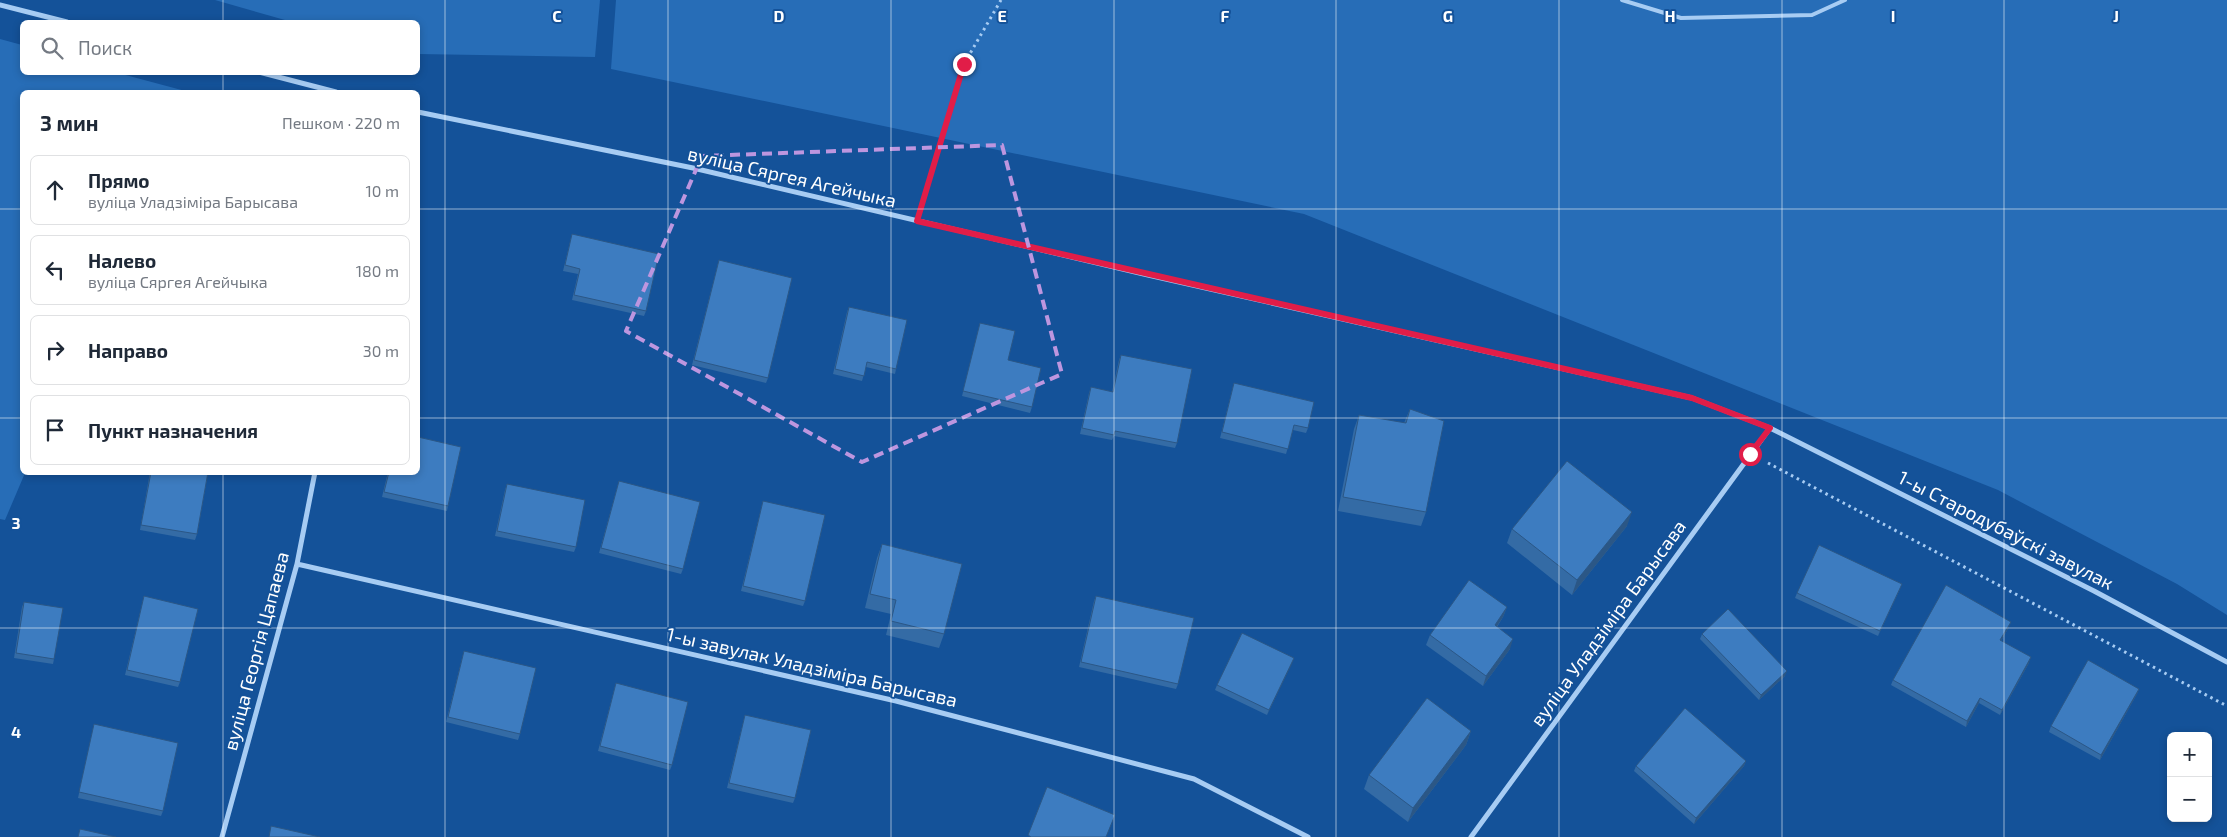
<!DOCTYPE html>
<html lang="ru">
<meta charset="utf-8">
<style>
:root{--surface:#fff;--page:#f6f6f7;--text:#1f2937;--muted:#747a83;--line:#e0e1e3}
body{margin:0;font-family:"Exo 2",sans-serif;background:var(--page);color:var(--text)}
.controls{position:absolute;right:15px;bottom:15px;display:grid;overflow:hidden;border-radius:8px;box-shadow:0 2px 8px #0003}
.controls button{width:45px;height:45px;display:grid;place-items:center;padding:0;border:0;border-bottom:1px solid var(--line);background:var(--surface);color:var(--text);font:25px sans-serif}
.stop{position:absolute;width:15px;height:15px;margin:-11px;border:4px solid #e11d48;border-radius:50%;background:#fff}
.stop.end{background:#e11d48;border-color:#fff;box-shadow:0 1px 5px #0008}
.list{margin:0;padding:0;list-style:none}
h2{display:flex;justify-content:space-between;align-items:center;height:65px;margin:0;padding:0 20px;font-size:21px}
h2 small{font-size:16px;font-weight:400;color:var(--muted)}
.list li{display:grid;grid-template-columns:32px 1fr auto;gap:15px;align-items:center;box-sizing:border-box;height:70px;margin:0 10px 10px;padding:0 10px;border:1px solid var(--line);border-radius:8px}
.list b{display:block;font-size:19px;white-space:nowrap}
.list p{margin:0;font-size:16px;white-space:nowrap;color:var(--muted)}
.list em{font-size:16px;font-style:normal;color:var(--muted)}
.icon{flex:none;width:28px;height:28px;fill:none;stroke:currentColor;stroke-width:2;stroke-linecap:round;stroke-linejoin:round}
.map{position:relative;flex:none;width:2227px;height:837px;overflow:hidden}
.search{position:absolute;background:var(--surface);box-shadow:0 2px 8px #0003;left:20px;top:20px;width:400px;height:55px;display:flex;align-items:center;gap:12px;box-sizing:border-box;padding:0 18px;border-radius:8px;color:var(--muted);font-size:19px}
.panel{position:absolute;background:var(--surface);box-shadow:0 2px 8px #0003;left:20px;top:90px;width:400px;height:385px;border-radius:8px}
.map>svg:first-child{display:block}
.green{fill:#276db7}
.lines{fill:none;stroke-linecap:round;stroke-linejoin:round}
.path{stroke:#a7ccf3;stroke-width:3;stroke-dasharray:2.5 4;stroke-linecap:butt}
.service{stroke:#a7ccf3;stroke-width:4}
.minor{stroke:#a7ccf3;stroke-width:5}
.wall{fill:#346ba5}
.shaded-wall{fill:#2b5786}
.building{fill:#3d7cc0;stroke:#2b5786}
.route{stroke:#e11d48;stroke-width:6}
.marked{fill:none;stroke:#bd96df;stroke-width:4;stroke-dasharray:10 6;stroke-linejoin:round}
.grid{fill:none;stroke:#fff;stroke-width:1;stroke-opacity:0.55}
.labels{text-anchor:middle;stroke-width:4;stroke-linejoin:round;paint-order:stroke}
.street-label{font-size:19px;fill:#fff;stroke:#145299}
.grid-label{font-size:16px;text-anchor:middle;font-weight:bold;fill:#fff;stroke:#145299;stroke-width:4;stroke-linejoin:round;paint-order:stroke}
</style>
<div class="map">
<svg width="2227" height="837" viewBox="0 0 2227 837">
<rect width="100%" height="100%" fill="#145299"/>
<!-- green -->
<path class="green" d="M215,0H600L595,57L418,54V22H292Z
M616,0H2227V615L2177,584L1998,490L1304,214L611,69Z
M0,39L22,45V72L118,73L189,92H22V472L25,473L5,520L0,519Z"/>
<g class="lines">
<!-- path -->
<path class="path" d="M923,201L964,64L1001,0
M1768,463L2227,706"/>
<!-- service -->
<path class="service" d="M1622,0L1681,18L1812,15L1845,0"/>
<!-- minor -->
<path class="minor" d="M0,5L67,22
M259,72L336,92
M418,112L693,168L1148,275L1692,398L1770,428L2094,591L2227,662
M297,564L896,701L1194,779L1308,837
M222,837L297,564L315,472
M1471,837L1770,428"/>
</g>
<!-- wall -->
<path class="wall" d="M572,234L646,311L644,316L572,300L578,274L563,271Z
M719,260L768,378L766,383L692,365Z
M849,307L896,369L895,374L866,367L862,381L833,374L847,312Z
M980,323L1008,360L1032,407L1030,413L962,396Z
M1121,355L1177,443L1175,448L1114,436L1112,440L1080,434L1089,393L1091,387L1112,392L1119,360Z
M1234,383L1308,428L1306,433L1293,430L1286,454L1220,438Z
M1410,409L1426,512L1421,526L1338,511L1354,429L1359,415L1404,423Z
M150,472H208L197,534L195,540L140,530Z
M388,472H418L448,506L447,511L382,497Z
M619,481L683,569L681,574L599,553Z
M507,484L576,547L574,552L495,536L505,490Z
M763,501L805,601L803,606L741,591Z
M1627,526L1572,595L1507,543L1512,529Z
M882,544L944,634L939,648L886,635L891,614L865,608L877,558Z
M1900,589L1878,636L1795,598L1797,593Z
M144,596L180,682L178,687L125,675Z
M1096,596L1178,684L1176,689L1079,667L1094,601Z
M24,602L54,659L53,664L14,658L22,607Z
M1507,607L1503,617L1497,627L1510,649L1483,686L1426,645L1430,635Z
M2009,627L2001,641L2029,663L2000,715L1979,703L1966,727L1891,685L1893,680Z
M1702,634L1785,676L1759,700L1700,639Z
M464,651L520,734L518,740L446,722Z
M1294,658L1267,715L1215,690L1217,685Z
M616,683L672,765L670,770L598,751Z
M2139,689L2137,694L2100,760L2049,732L2051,726Z
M745,715L795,798L793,803L727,788Z
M94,724L163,811L161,816L78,798L93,729Z
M1471,731L1466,745L1408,822L1364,789L1369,775Z
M1746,761L1744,766L1694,824L1634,771L1636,766Z"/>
<!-- shaded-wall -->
<path class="shaded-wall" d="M1632,512L1627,526L1572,595L1577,580Z
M1902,584L1900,589L1878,636L1880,631Z
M1507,607L1503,617L1491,635L1495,625Z
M2011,622L2009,627L1998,646L2000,640Z
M1513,639L1510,649L1483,686L1486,676Z
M2031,657L2029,663L2000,715L2002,710Z
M1294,658L1292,664L1267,715L1269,710Z
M1787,671L1785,676L1759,700L1761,695Z
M2139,689L2137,694L2100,760L2101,755Z
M1980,698L1979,703L1966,727L1967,721Z
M1471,731L1466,745L1408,822L1413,808Z
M1746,761L1744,766L1694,824L1696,818Z"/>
<!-- building -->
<path class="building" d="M572,234L659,254L646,311L574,295L580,269L565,265Z
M719,260L792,278L768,378L694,360Z
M849,307L907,320L896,369L867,362L864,376L835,369Z
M980,323L1015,331L1008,360L1041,368L1032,407L963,391Z
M1121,355L1192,369L1177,443L1115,431L1114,435L1082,428L1091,387L1113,392Z
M1234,383L1314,402L1308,428L1294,425L1288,449L1222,432Z
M1410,409L1444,421L1426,512L1343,497L1359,415L1406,423Z
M418,437L461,447L448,506L384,492L389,472H418Z
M1567,461L1632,512L1577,580L1512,529Z
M151,472H208L197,534L141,525Z
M619,481L700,502L683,569L601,548Z
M507,484L585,500L576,547L497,531Z
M763,501L825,515L805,601L743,586Z
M882,544L962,564L944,634L891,621L896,600L870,594Z
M1819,545L1902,584L1880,631L1797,593Z
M1469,580L1507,607L1495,625L1513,639L1486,676L1430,635Z
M1946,585L2011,622L2000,640L2031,657L2002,710L1980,698L1967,721L1893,680Z
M144,596L198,609L180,682L127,670Z
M1096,596L1194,618L1178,684L1081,662Z
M24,602L63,608L54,659L16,653Z
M1728,609L1787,671L1761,695L1702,634Z
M1242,633L1294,658L1269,710L1217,685Z
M464,651L536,668L520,734L448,717Z
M2088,660L2139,689L2101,755L2051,726Z
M616,683L688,702L672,765L600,746Z
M1427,698L1471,731L1413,808L1369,775Z
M1685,708L1746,761L1696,818L1636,766Z
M745,715L811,730L795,798L729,783Z
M94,724L178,743L163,811L79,792Z
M1047,787L1115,815L1106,837H1031L1028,835Z
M271,826L320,837H269Z
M80,829L116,837H78Z"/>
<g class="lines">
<!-- route -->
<path class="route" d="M964,64L917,221L1692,398L1770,428L1750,454"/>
</g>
<!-- marked area -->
<path class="marked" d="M1002,145L1062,374L862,462L626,331L702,156Z"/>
<!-- grid -->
<path class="grid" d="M223,0V22M445,0V837M668,0V837M891,0V837M1114,0V837M1336,0V837M1559,0V837M1782,0V837M2004,0V837M223,72V92M0,209H22M418,209H2227M0,418H22M418,418H2227M223,472V837M0,628H2227"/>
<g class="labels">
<!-- street labels -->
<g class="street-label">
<text transform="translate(792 177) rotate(13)" y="7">вуліца Сяргея Агейчыка</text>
<text transform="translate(2006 530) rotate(27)" y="7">1-ы Стародубаўскі завулак</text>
<text transform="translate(1608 623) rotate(-54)" y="7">вуліца Уладзіміра Барысава</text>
<text transform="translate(256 651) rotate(-75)" y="7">вуліца Георгія Цапаева</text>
<text transform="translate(812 667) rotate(13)" y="7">1-ы завулак Уладзіміра Барысава</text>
</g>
</g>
<g class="grid-label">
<text x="557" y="22">C</text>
<text x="779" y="22">D</text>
<text x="1002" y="22">E</text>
<text x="1225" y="22">F</text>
<text x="1448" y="22">G</text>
<text x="1670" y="22">H</text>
<text x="1893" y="22">I</text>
<text x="2116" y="22">J</text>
<text x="16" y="529">3</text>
<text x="16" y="738">4</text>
</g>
</svg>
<div class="controls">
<button>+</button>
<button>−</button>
</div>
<div class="stop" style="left:1750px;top:454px"></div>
<div class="stop end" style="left:964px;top:64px"></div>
<div class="search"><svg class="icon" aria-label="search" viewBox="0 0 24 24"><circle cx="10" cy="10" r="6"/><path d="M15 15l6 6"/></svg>Поиск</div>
<section class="panel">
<h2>3 мин<small>Пешком · 220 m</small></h2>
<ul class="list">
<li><svg class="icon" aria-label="ahead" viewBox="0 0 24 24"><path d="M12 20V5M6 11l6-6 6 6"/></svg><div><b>Прямо</b><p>вуліца Уладзіміра Барысава</p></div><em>10 m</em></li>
<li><svg class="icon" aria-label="left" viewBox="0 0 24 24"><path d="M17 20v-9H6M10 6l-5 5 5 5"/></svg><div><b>Налево</b><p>вуліца Сяргея Агейчыка</p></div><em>180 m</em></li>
<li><svg class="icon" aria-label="right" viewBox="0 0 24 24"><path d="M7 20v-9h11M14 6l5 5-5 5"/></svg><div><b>Направо</b></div><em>30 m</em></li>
<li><svg class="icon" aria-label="arrive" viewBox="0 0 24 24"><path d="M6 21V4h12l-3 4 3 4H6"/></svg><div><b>Пункт назначения</b></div></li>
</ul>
</section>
</div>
